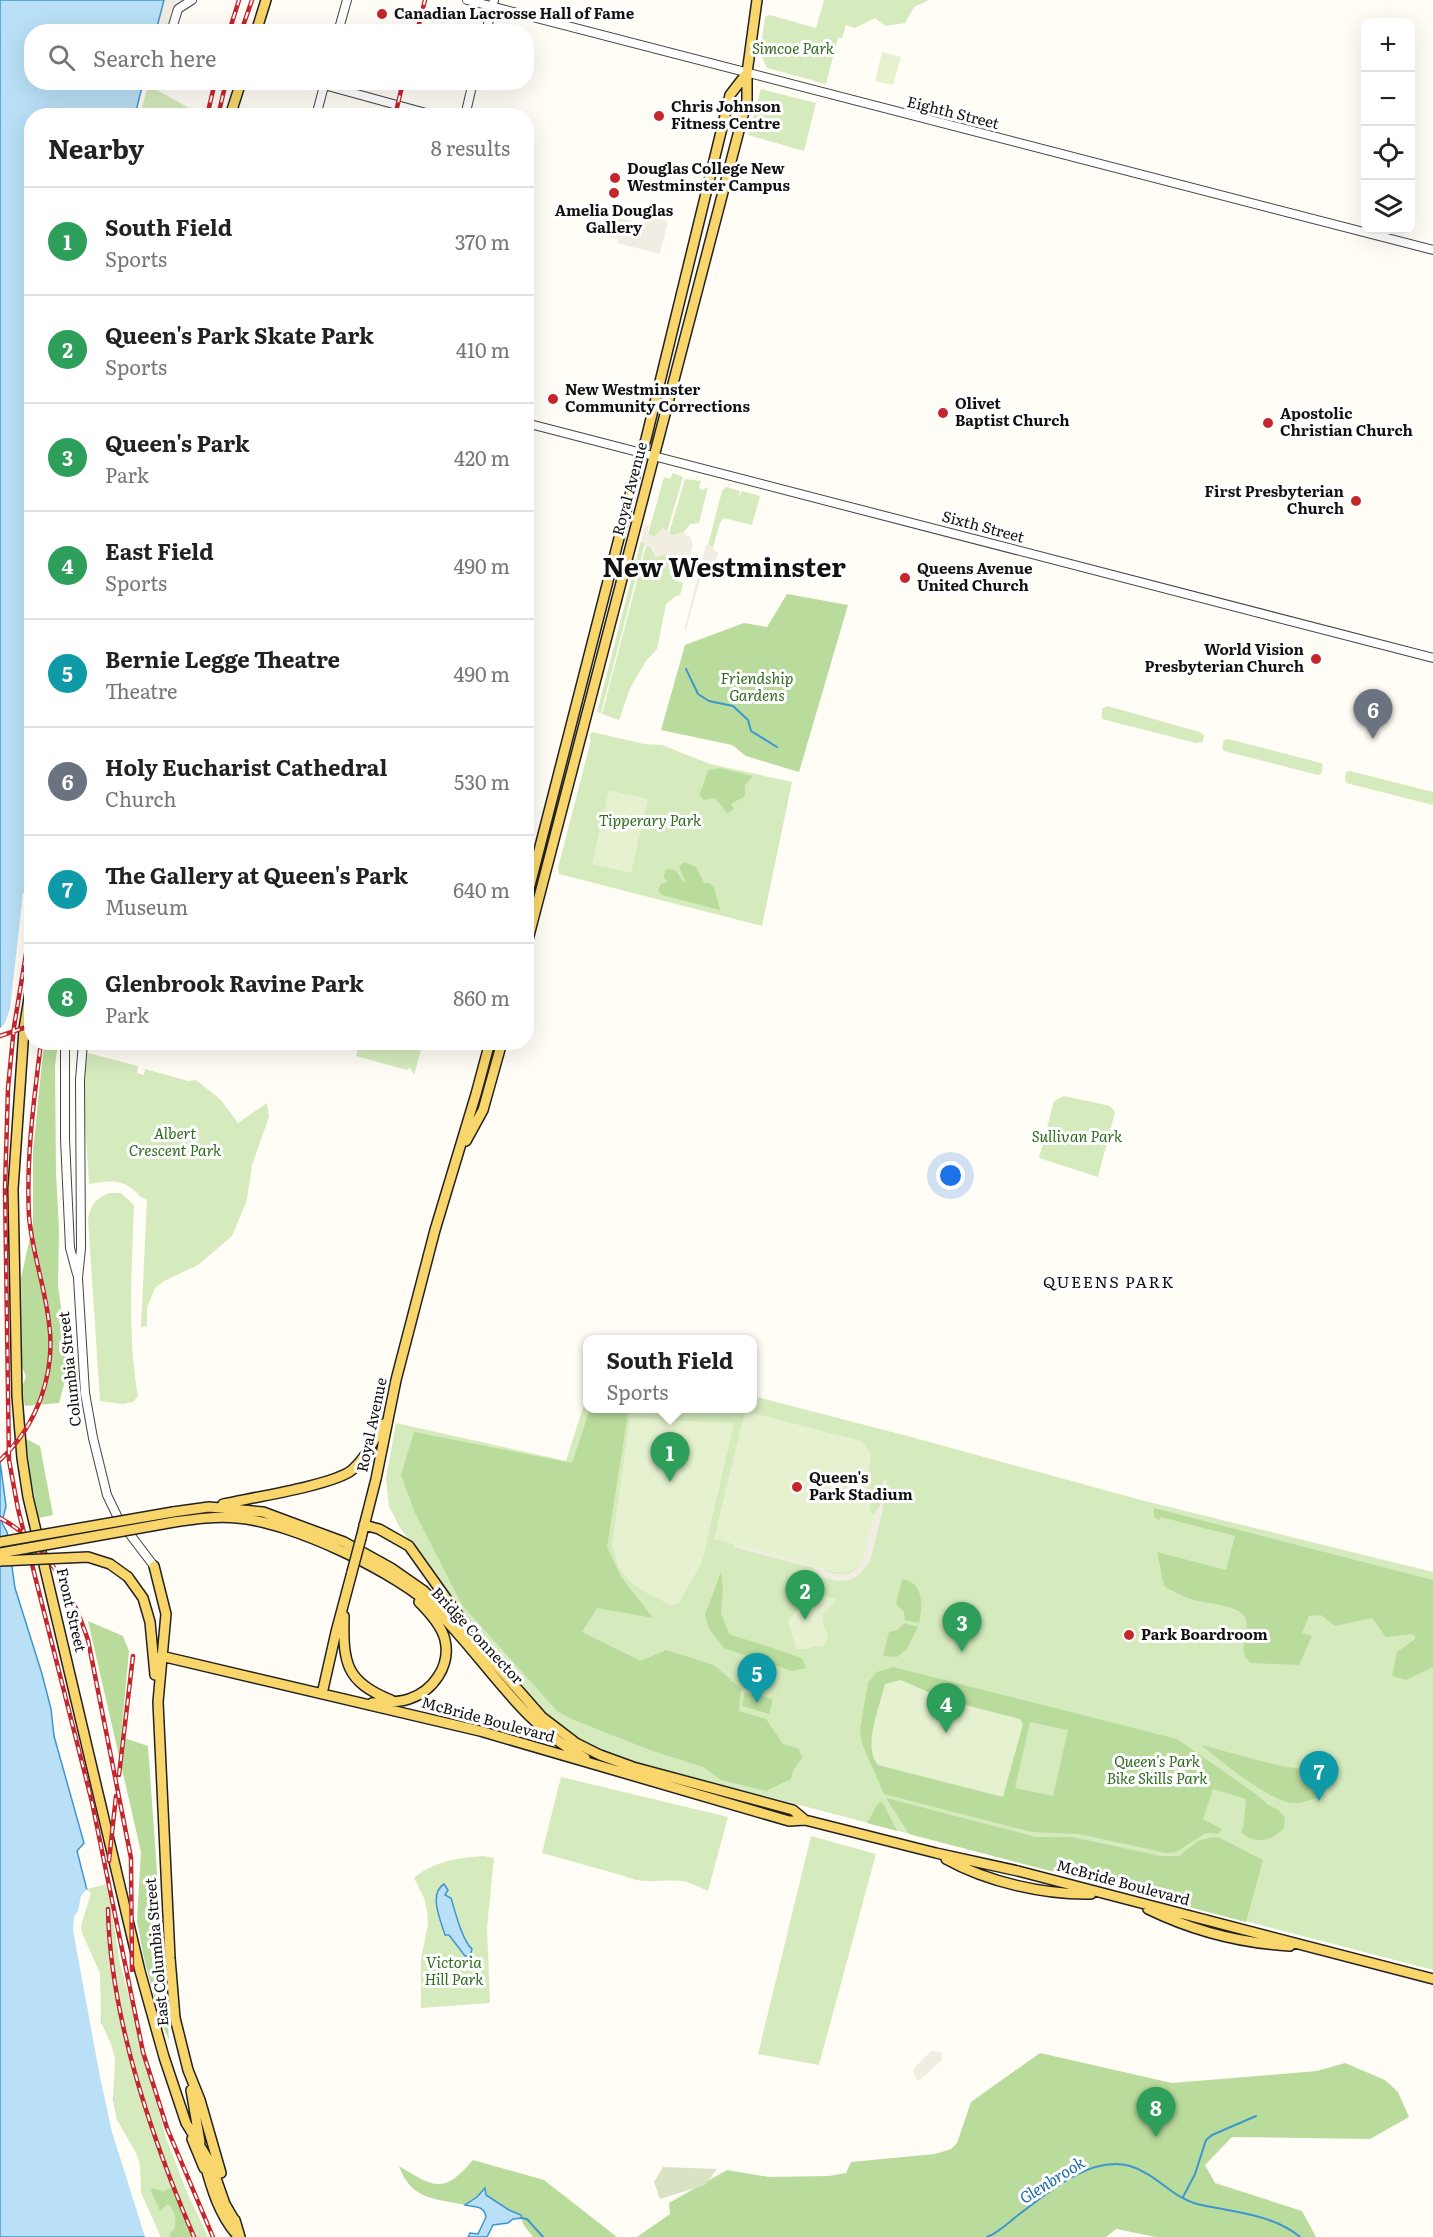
<!DOCTYPE html>
<meta charset="utf-8">
<style>
:root{--surface:#fff;--page:#f6f6f6;--text:#222;--muted:#767676;--line:#e0e0e0;--accent:#d93025}
body{margin:0;font-family:Literata,serif;background:var(--page);color:var(--text)}
.controls{position:absolute;right:18px;top:18px;display:grid;overflow:hidden;border-radius:12px;box-shadow:0 6px 24px #0002}
.controls button{width:54px;height:54px;display:grid;place-items:center;padding:0;border:0;border-bottom:2px solid var(--line);background:var(--surface);color:var(--text);font:30px sans-serif}
.you{position:absolute;left:951px;top:1176px;width:21px;height:21px;margin:-15px;border:4px solid #fff;border-radius:50%;background:#1a73e8;box-shadow:0 0 0 9px #1a73e833}
.badge{display:grid;place-items:center;width:39px;height:39px;border-radius:50%;background:var(--accent);color:#fff;font-size:20px;font-weight:700}
.pin{position:absolute;translate:-50% -50px;filter:drop-shadow(0 2px 3px #0008)}
.pin::after{content:'';position:absolute;top:32px;width:21px;height:18px;background:inherit;clip-path:polygon(0 0,100% 0,50% 100%)}
.popup{position:absolute;left:583px;top:1335px;width:174px;height:78px;box-sizing:border-box;display:grid;place-content:center;border-radius:12px;background:var(--surface);filter:drop-shadow(0 2px 4px #0005);font-size:20px;white-space:nowrap;color:var(--muted)}
.popup b{font-size:22px;color:var(--text)}
.popup::after{content:'';position:absolute;left:50%;top:100%;margin-left:-12px;border:12px solid transparent;border-top-color:var(--surface)}
.list{margin:0;padding:0;list-style:none}
h2{display:flex;justify-content:space-between;align-items:center;height:78px;margin:0;padding:0 24px;font-size:26px}
h2 small{font-size:20px;font-weight:400;color:var(--muted)}
.list li{display:grid;grid-template-columns:39px 1fr auto;gap:18px;align-items:center;box-sizing:border-box;height:108px;padding:0 24px;border-top:2px solid var(--line)}
.list b{display:block;font-size:22px;white-space:nowrap}
.list p{margin:0;font-size:20px;white-space:nowrap;color:var(--muted)}
.list em{font-size:20px;font-style:normal;color:var(--muted)}
.icon{flex:none;width:33px;height:33px;fill:none;stroke:currentColor;stroke-width:2;stroke-linecap:round;stroke-linejoin:round}
.map{position:relative;flex:none;width:1433px;height:2237px;overflow:hidden}
.search{position:absolute;background:var(--surface);box-shadow:0 6px 24px #0002;left:24px;top:24px;width:510px;height:66px;display:flex;align-items:center;gap:15px;box-sizing:border-box;padding:0 21px;border-radius:24px;color:var(--muted);font-size:22px}
.panel{position:absolute;background:var(--surface);box-shadow:0 6px 24px #0002;left:24px;top:108px;width:510px;height:942px;border-radius:24px}
.map>svg:first-child{display:block}
.green{fill:#d5ebbd}
.forest{fill:#b9dc9c;fill-rule:evenodd}
.cemetery{fill:#d9e3c4}
.pitch{fill:#e6f2cf}
.plaza{fill:#f1ede2}
.water{fill:#b9e0f7;stroke:#3f96cf;stroke-width:1.5}
.pier{fill:#fffdf5}
.lines{fill:none;stroke-linecap:round;stroke-linejoin:round}
.stream{stroke:#3f96cf;stroke-width:2}
.minor-casing{stroke:#444;stroke-width:10}
.major-casing{stroke:#222;stroke-width:12}
.minor{stroke:#fff;stroke-width:8}
.major{stroke:#f9d66b;stroke-width:9}
.rail-casing{stroke:#c4262e;stroke-width:4.5}
.rail{stroke:#fff;stroke-width:2;stroke-dasharray:7;stroke-linecap:butt}
.major-bridge-casing{stroke:#222;stroke-width:12;stroke-linecap:butt}
.major-bridge{stroke:#f9d66b;stroke-width:9}
.poi-dot{fill:#c4262e;stroke:#fff;stroke-width:2}
.labels{text-anchor:middle;stroke-width:6;stroke-linejoin:round;paint-order:stroke}
.poi-label{font-size:15px;font-weight:bold;fill:#111;stroke:#fff;text-anchor:start}
.park-label{font-size:15px;font-style:italic;fill:#2f6b1f;stroke:#fff}
.street-label{font-size:15px;fill:#111;stroke:#fff}
.neighbourhood-label{font-size:16px;letter-spacing:1.5px;fill:#111;stroke:#fff}
.water-label{font-size:16px;font-style:italic;fill:#1768a6;stroke:#fff}
.town-label{font-size:27px;font-weight:bold;fill:#111;stroke:#fff}
</style>
<div class="map">
<svg width="1433" height="2237" viewBox="0 0 1433 2237">
<rect width="100%" height="100%" fill="#fffdf5"/>
<!-- green -->
<path class="green" d="M824,0H929L914,7L905,23L886,26L875,18L855,28L846,25L842,38H838L826,84L767,68L760,53L765,17L770,15L816,28Z
M148,85L189,108L187,115H140Z
M761,89L816,103L804,151L748,135Z
M673,473L683,477L667,532L654,537L648,534L664,477L670,479Z
M685,479L701,481L699,487L702,490L708,487L699,523L690,524L684,532L673,535L669,533Z
M726,487L740,491L739,497L742,491L760,496L752,525L724,518L720,523L713,547L708,545L722,491Z
M641,541L645,543L644,547L601,713L597,712Z
M646,546H650L656,557L665,554L678,565L669,573L675,580L683,583L680,595L676,596L666,604L657,649L646,661L630,688L619,720L602,714Z
M1107,706L1200,732L1204,735L1203,742L1196,743L1102,719V709Z
M592,732L644,744L662,745L710,764L792,782L762,926L559,874L558,868L591,740L589,736Z
M1228,739L1321,763L1323,765L1321,774L1318,775L1224,751L1222,747L1224,740Z
M1350,771L1433,792V805L1346,783L1345,778L1346,772Z
M359,1043H423L414,1075L410,1067L407,1070L356,1056Z
M84,1052L138,1066L137,1073L144,1075L145,1069L188,1081L196,1080L220,1099L238,1123L267,1103L269,1117L252,1165L247,1200L232,1236L198,1265L164,1281L155,1288L147,1308V1326L141,1327L147,1199C139,1198 140,1196 135,1191C121,1178 106,1181 89,1184L84,1107Z
M1064,1096L1110,1106L1115,1112L1098,1177L1039,1158L1054,1101Z
M109,1193H121L134,1205C132,1266 127,1336 138,1396L133,1402L123,1404L100,1401L88,1218C91,1205 96,1198 109,1193Z
M587,1395L588,1408H752L753,1396L911,1437L1141,1500L1433,1572V1970L630,1761L594,1748L564,1729L542,1710L466,1623L399,1526L389,1506L386,1478L396,1423L566,1461Z
M561,1777L728,1817L708,1891C700,1888 690,1882 681,1881C661,1879 644,1885 624,1876L542,1853Z
M811,1836L876,1854L819,2065L758,2054Z
M483,1856L494,1858L487,1927L490,2003L421,2008V1959L428,1924L427,1911L424,1898L414,1878C434,1861 458,1858 483,1856Z
M107,1884L120,1963L166,2138L187,2192L208,2237H160L144,2207L116,2120L111,2096L113,2071L79,1934L88,1894L87,1889Z"/>
<!-- forest -->
<path class="forest" d="M787,594L848,605L799,772L746,756L732,745L661,730L685,645L744,623L767,627Z
M720,768L753,776L745,785V796L731,804L734,809L727,813L715,798L703,800L699,794C704,786 704,778 709,770Z
M684,862L696,867L704,883H710L714,887L720,910L662,895L658,890L661,884L667,882L664,877L665,870L672,869L677,872L683,882H685L679,866Z
M44,1043H58L55,1066L56,1172L59,1229L58,1285L69,1366L59,1403L25,1406L21,1389L26,1377L22,1366L21,1278L33,1224V1151Z
M590,1409H635L628,1414L607,1547L622,1578L653,1618L597,1608L582,1632L641,1661L666,1650L714,1665L741,1689L739,1711L766,1719L783,1744L799,1749L802,1758L793,1771L791,1779L766,1791L721,1780L703,1767L650,1750L574,1720L557,1711L462,1605L415,1513L401,1475L414,1432L572,1463Z
M26,1439L40,1446L53,1515L39,1518L31,1479Z
M1154,1508L1433,1580V1667L1406,1680L1392,1676L1397,1652L1415,1639V1636L1412,1634L1386,1637L1372,1618L1335,1626L1321,1615L1309,1616L1302,1633L1312,1636L1299,1665L1251,1663C1232,1650 1258,1624 1240,1612C1230,1605 1206,1603 1194,1600C1183,1597 1173,1591 1164,1586L1157,1552L1226,1570L1235,1536L1161,1517L1159,1520L1154,1517Z
M721,1572L723,1590L721,1613L729,1634L802,1658L806,1668L792,1671L724,1648L709,1629L705,1615Z
M902,1579C924,1582 923,1606 919,1623L905,1620L904,1612L896,1604Z
M88,1621L123,1636L129,1651L121,1737L148,1746L169,2040L159,2016L143,1954L137,1921L141,1852Z
M904,1623L918,1627L907,1649L897,1657L883,1656L889,1632L898,1630Z
M893,1667L1177,1739L1256,1794L1268,1805L1279,1810L1285,1818L1284,1828C1273,1841 1254,1845 1241,1832L1243,1829L1246,1799L1213,1789L1203,1819L1222,1829L1218,1834L1209,1833L1204,1834L1176,1852L1166,1853L1079,1834L1032,1832L884,1794L862,1744L860,1730L868,1683L877,1672ZM1030,1722L1068,1730L1053,1796L1015,1788Z
M745,1692L773,1699L769,1714L742,1706Z
M1201,1745L1281,1766L1317,1771L1324,1795C1315,1798 1305,1803 1296,1803C1273,1805 1221,1761 1201,1745Z
M886,1798L1036,1837H1072L1161,1856H1179L1198,1841L1212,1837L1220,1838L1263,1860L1246,1922L909,1834Z
M881,1802L884,1805L897,1831L867,1823L877,1805Z
M1040,2053L1172,2083L1317,2071L1345,2063L1385,2080L1398,2092L1409,2117L1370,2139L1232,2137L1205,2165L1215,2183L1302,2211L1316,2237H1156L1116,2229L1106,2237H637L670,2214L669,2203L727,2170L769,2177L829,2176L846,2173L851,2162L935,2154L951,2149L957,2143L971,2102Z
M473,2160L544,2180L617,2237H533L523,2224L521,2215L509,2210L486,2195L485,2189L477,2197L465,2205C434,2198 411,2200 399,2166C435,2188 444,2194 473,2160Z
M152,2188L163,2191L172,2188L192,2237H170V2233L174,2230C177,2221 176,2209 167,2204L160,2211L151,2191Z"/>
<!-- cemetery -->
<path class="cemetery" d="M663,2167L717,2169L705,2185L660,2199L654,2182Z"/>
<!-- pitch -->
<path class="pitch" d="M882,52L901,57L893,85L875,81Z
M609,790L648,799L631,873L592,864Z
M745,1411L861,1441L871,1454L868,1474L871,1478L866,1496L872,1498L869,1512L875,1514C866,1549 869,1582 823,1570V1568L714,1539Z
M630,1418L734,1423L702,1562L679,1603L671,1605L648,1594L631,1582L619,1568L612,1545Z
M811,1591L837,1600L823,1614C821,1625 827,1629 828,1639L822,1646H816L808,1649H796L788,1621L805,1600L812,1598Z
M901,1680L946,1700L1020,1719L1023,1724L1003,1797L878,1765C862,1747 880,1706 885,1684Z"/>
<!-- plaza -->
<path class="plaza" d="M164,0H188L172,10L166,31L156,32Z
M647,216L668,221L660,254L617,243L618,239L608,236L614,217L644,224Z
M645,525L649,526L647,534L653,537L663,528L673,535L684,532L686,536H690L693,546L690,557L687,556L678,565L666,558L665,554L655,558L653,549L650,546L644,547V543L641,541Z
M706,545L713,547L714,551L718,552L715,564H704L686,630H684Z
M884,1480L887,1481L882,1513L870,1561L860,1574L851,1580L837,1581L821,1577L814,1568L733,1547L734,1544L823,1568L824,1571L836,1574L850,1573L856,1569L863,1560L876,1510L880,1507Z
M931,2051L942,2052V2060L920,2080L916,2079L913,2071L915,2067Z"/>
<!-- water -->
<path class="water" d="M0,0H164L156,31L32,32V82L143,83L135,115L32,116V849L24,895L12,1010L7,1023L0,1029Z
M0,1461L6,1506L2,1523L7,1532L15,1588L42,1674L51,1709L54,1736L84,1843L77,1851L88,1894L78,1925L98,2005L116,2120L140,2197L160,2237H0Z
M444,1884L448,1890L445,1895L451,1898C455,1911 462,1940 472,1949L470,1956H465L449,1935H445C441,1921 428,1894 444,1884Z
M485,2188L486,2195L509,2210L521,2215L522,2218L513,2219L508,2223L493,2225L487,2237H468L470,2233L478,2234L486,2217C484,2205 474,2207 465,2205L477,2197Z"/>
<!-- pier -->
<path class="pier" d="M23,892L27,896L14,1013L9,1024L0,1032V1028L5,1023L10,1009Z
M87,1889L91,1894L81,1925L82,1933L100,1973L101,2022L111,2044L115,2059L113,2097L117,2120L136,2153L140,2165L141,2193L161,2237H145L112,2132L100,2077L73,1930L74,1917L78,1911L81,1896Z"/>
<g class="lines">
<!-- stream -->
<path class="stream" d="M686,669L698,694L709,701L733,706L748,720L751,731L777,747
M1183,2197L1195,2174L1206,2140L1212,2135L1256,2116
M521,2218L527,2219L543,2237
M987,2237C998,2233 1008,2223 1017,2216C1047,2193 1090,2155 1130,2166C1157,2174 1171,2197 1197,2204C1231,2212 1273,2214 1300,2237"/>
<defs>
<path id="minor" d="M467,0L1433,250
M171,32L178,9L192,0
M338,32L347,0
M486,32L494,0
M313,82L437,116
M316,116L325,82
M465,116L473,82
M526,423L1433,658
M65,1042V1139L70,1248L77,1274
M83,1042L80,1080L81,1248L78,1278L85,1393L93,1438L107,1495L119,1520L154,1566"/>
<path id="major" d="M256,32L266,0
M230,116L241,82
M526,901L637,468L646,439L730,95L747,73
M526,947L747,100V73L757,0
M32,980L24,1029L13,1189L17,1396L22,1458L28,1497L140,1971L164,2057L186,2123L211,2164L225,2204L236,2223
M466,1141L483,1110L502,1042
M223,1504C250,1498 334,1485 352,1470C366,1458 374,1440 383,1424
M173,1512L209,1507L263,1512L344,1542L391,1568L424,1591L484,1651L542,1717L576,1743L600,1755L633,1767L793,1810L805,1820
M174,1522C195,1519 216,1516 237,1518C292,1522 398,1573 437,1611C485,1659 524,1727 585,1758
M364,1525L379,1529L409,1546L463,1622
M361,1538L376,1479L396,1380L435,1230L476,1094L490,1042
M154,1566L166,1614L158,1702L170,1958L175,2018L188,2070L200,2100L221,2173
M128,1577L143,1598L150,1622L155,1675
M344,1616C343,1662 345,1682 391,1700
M161,1656L480,1731L789,1821L805,1820L936,1853L1018,1871L1433,1979
M322,1694L336,1632L352,1572
M372,1703C384,1702 397,1703 409,1699C433,1691 451,1666 445,1640C442,1626 429,1612 419,1602
M946,1859C987,1882 1045,1895 1091,1894
M1148,1909C1193,1931 1240,1943 1290,1946
M191,2090L200,2142
M192,2139L204,2168
M204,2161C211,2187 219,2215 237,2235
M235,2220L240,2237"/>
</defs>
<!-- minor casing -->
<use href="#minor" class="minor-casing"/>
<!-- major casing -->
<use href="#major" class="major-casing"/>
<!-- minor -->
<use href="#minor" class="minor"/>
<!-- major -->
<use href="#major" class="major"/>
<defs>
<path id="rail" d="M229,32L239,0
M241,32L252,0
M417,32L425,0
M207,116L215,82
M218,116L226,82
M395,116L403,82
M32,917L14,1027L8,1088L5,1188L9,1460L18,1509L92,1802L143,2052L167,2128L213,2237
M0,1036L32,1025
M0,1460C37,1426 56,1373 49,1323C45,1287 32,1252 29,1216C26,1157 34,1100 41,1042
M0,1518C48,1544 71,1590 88,1640L131,1858L132,1970
M119,1775L133,1656
M109,1861L116,1796
M108,1909C110,2016 152,2139 194,2237"/>
</defs>
<!-- rail casing -->
<use href="#rail" class="rail-casing"/>
<!-- rail -->
<use href="#rail" class="rail"/>
<defs>
<path id="major-bridge" d="M0,1542L173,1512
M0,1553L174,1522
M0,1561L88,1557L110,1564L128,1577
M352,1572L361,1538"/>
</defs>
<!-- major-bridge casing -->
<use href="#major-bridge" class="major-bridge-casing"/>
<!-- major-bridge -->
<use href="#major-bridge" class="major-bridge"/>
</g>
<!-- markers -->
<g class="poi-dot">
<circle cx="382" cy="14" r="6"/>
<circle cx="659" cy="116" r="6"/>
<circle cx="615" cy="178" r="6"/>
<circle cx="614" cy="193" r="6"/>
<circle cx="553" cy="399" r="6"/>
<circle cx="943" cy="413" r="6"/>
<circle cx="1268" cy="423" r="6"/>
<circle cx="1356" cy="501" r="6"/>
<circle cx="905" cy="578" r="6"/>
<circle cx="1316" cy="659" r="6"/>
<circle cx="797" cy="1487" r="6"/>
<circle cx="1129" cy="1635" r="6"/>
</g>
<g class="labels">
<!-- poi labels -->
<g class="poi-label">
<text x="394" y="19">Canadian Lacrosse Hall of Fame</text>
<text x="671" y="112">Chris Johnson<tspan x="671" dy="17">Fitness Centre</tspan></text>
<text x="627" y="174">Douglas College New<tspan x="627" dy="17">Westminster Campus</tspan></text>
<text x="614" y="216" text-anchor="middle">Amelia Douglas<tspan x="614" dy="17">Gallery</tspan></text>
<text x="565" y="395">New Westminster<tspan x="565" dy="17">Community Corrections</tspan></text>
<text x="955" y="409">Olivet<tspan x="955" dy="17">Baptist Church</tspan></text>
<text x="1280" y="419">Apostolic<tspan x="1280" dy="17">Christian Church</tspan></text>
<text x="1344" y="497" text-anchor="end">First Presbyterian<tspan x="1344" dy="17">Church</tspan></text>
<text x="917" y="574">Queens Avenue<tspan x="917" dy="17">United Church</tspan></text>
<text x="1304" y="655" text-anchor="end">World Vision<tspan x="1304" dy="17">Presbyterian Church</tspan></text>
<text x="809" y="1483">Queen's<tspan x="809" dy="17">Park Stadium</tspan></text>
<text x="1141" y="1640">Park Boardroom</text>
</g>
<!-- park labels -->
<g class="park-label">
<text x="793" y="54">Simcoe Park</text>
<text x="757" y="684">Friendship<tspan x="757" dy="17">Gardens</tspan></text>
<text x="650" y="826">Tipperary Park</text>
<text x="175" y="1139">Albert<tspan x="175" dy="17">Crescent Park</tspan></text>
<text x="1077" y="1142">Sullivan Park</text>
<text x="1157" y="1767">Queen's Park<tspan x="1157" dy="17">Bike Skills Park</tspan></text>
<text x="454" y="1968">Victoria<tspan x="454" dy="17">Hill Park</tspan></text>
</g>
<!-- street labels -->
<g class="street-label">
<text transform="translate(953 113) rotate(14)" y="5">Eighth Street</text>
<text transform="translate(630 489) rotate(-75)" y="5">Royal Avenue</text>
<text transform="translate(983 527) rotate(15)" y="5">Sixth Street</text>
<text transform="translate(70 1369) rotate(-96)" y="5">Columbia Street</text>
<text transform="translate(372 1425) rotate(-78)" y="5">Royal Avenue</text>
<text transform="translate(71 1610) rotate(77)" y="5">Front Street</text>
<text transform="translate(477 1636) rotate(47)" y="5">Bridge Connector</text>
<text transform="translate(488 1720) rotate(15)" y="5">McBride Boulevard</text>
<text transform="translate(1123 1883) rotate(15)" y="5">McBride Boulevard</text>
<text transform="translate(157 1952) rotate(-95)" y="5">East Columbia Street</text>
</g>
<!-- neighbourhood labels -->
<g class="neighbourhood-label">
<text x="1109" y="1288">QUEENS PARK</text>
</g>
<!-- water labels -->
<g class="water-label">
<text transform="translate(1052 2180) rotate(-32)" y="6">Glenbrook</text>
</g>
<!-- town labels -->
<g class="town-label">
<text x="724" y="577">New Westminster</text>
</g>
</g>
</svg>
<div class="controls">
<button>+</button>
<button>−</button>
<button><svg class="icon" aria-label="locate" viewBox="0 0 24 24"><circle cx="12" cy="12" r="6"/><path d="M12 2v4M12 18v4M2 12h4M18 12h4"/></svg></button>
<button><svg class="icon" aria-label="layers" viewBox="0 0 24 24"><path d="M12 4l9 5-9 5-9-5zM3 14l9 5 9-5"/></svg></button>
</div>
<div class="you"></div>
<div class="pin badge" style="left:670px;top:1482px;background:#2e9e5b">1</div>
<div class="popup"><b>South Field</b>Sports</div>
<div class="pin badge" style="left:805px;top:1620px;background:#2e9e5b">2</div>
<div class="pin badge" style="left:962px;top:1652px;background:#2e9e5b">3</div>
<div class="pin badge" style="left:946px;top:1733px;background:#2e9e5b">4</div>
<div class="pin badge" style="left:757px;top:1703px;background:#0f9aa8">5</div>
<div class="pin badge" style="left:1373px;top:739px;background:#6b7280">6</div>
<div class="pin badge" style="left:1319px;top:1801px;background:#0f9aa8">7</div>
<div class="pin badge" style="left:1156px;top:2137px;background:#2e9e5b">8</div>
<div class="search"><svg class="icon" aria-label="search" viewBox="0 0 24 24"><circle cx="10" cy="10" r="6"/><path d="M15 15l6 6"/></svg>Search here</div>
<section class="panel">
<h2>Nearby<small>8 results</small></h2>
<ul class="list">
<li><span class="badge" style="background:#2e9e5b">1</span><div><b>South Field</b><p>Sports</p></div><em>370 m</em></li>
<li><span class="badge" style="background:#2e9e5b">2</span><div><b>Queen's Park Skate Park</b><p>Sports</p></div><em>410 m</em></li>
<li><span class="badge" style="background:#2e9e5b">3</span><div><b>Queen's Park</b><p>Park</p></div><em>420 m</em></li>
<li><span class="badge" style="background:#2e9e5b">4</span><div><b>East Field</b><p>Sports</p></div><em>490 m</em></li>
<li><span class="badge" style="background:#0f9aa8">5</span><div><b>Bernie Legge Theatre</b><p>Theatre</p></div><em>490 m</em></li>
<li><span class="badge" style="background:#6b7280">6</span><div><b>Holy Eucharist Cathedral</b><p>Church</p></div><em>530 m</em></li>
<li><span class="badge" style="background:#0f9aa8">7</span><div><b>The Gallery at Queen's Park</b><p>Museum</p></div><em>640 m</em></li>
<li><span class="badge" style="background:#2e9e5b">8</span><div><b>Glenbrook Ravine Park</b><p>Park</p></div><em>860 m</em></li>
</ul>
</section>
</div>
